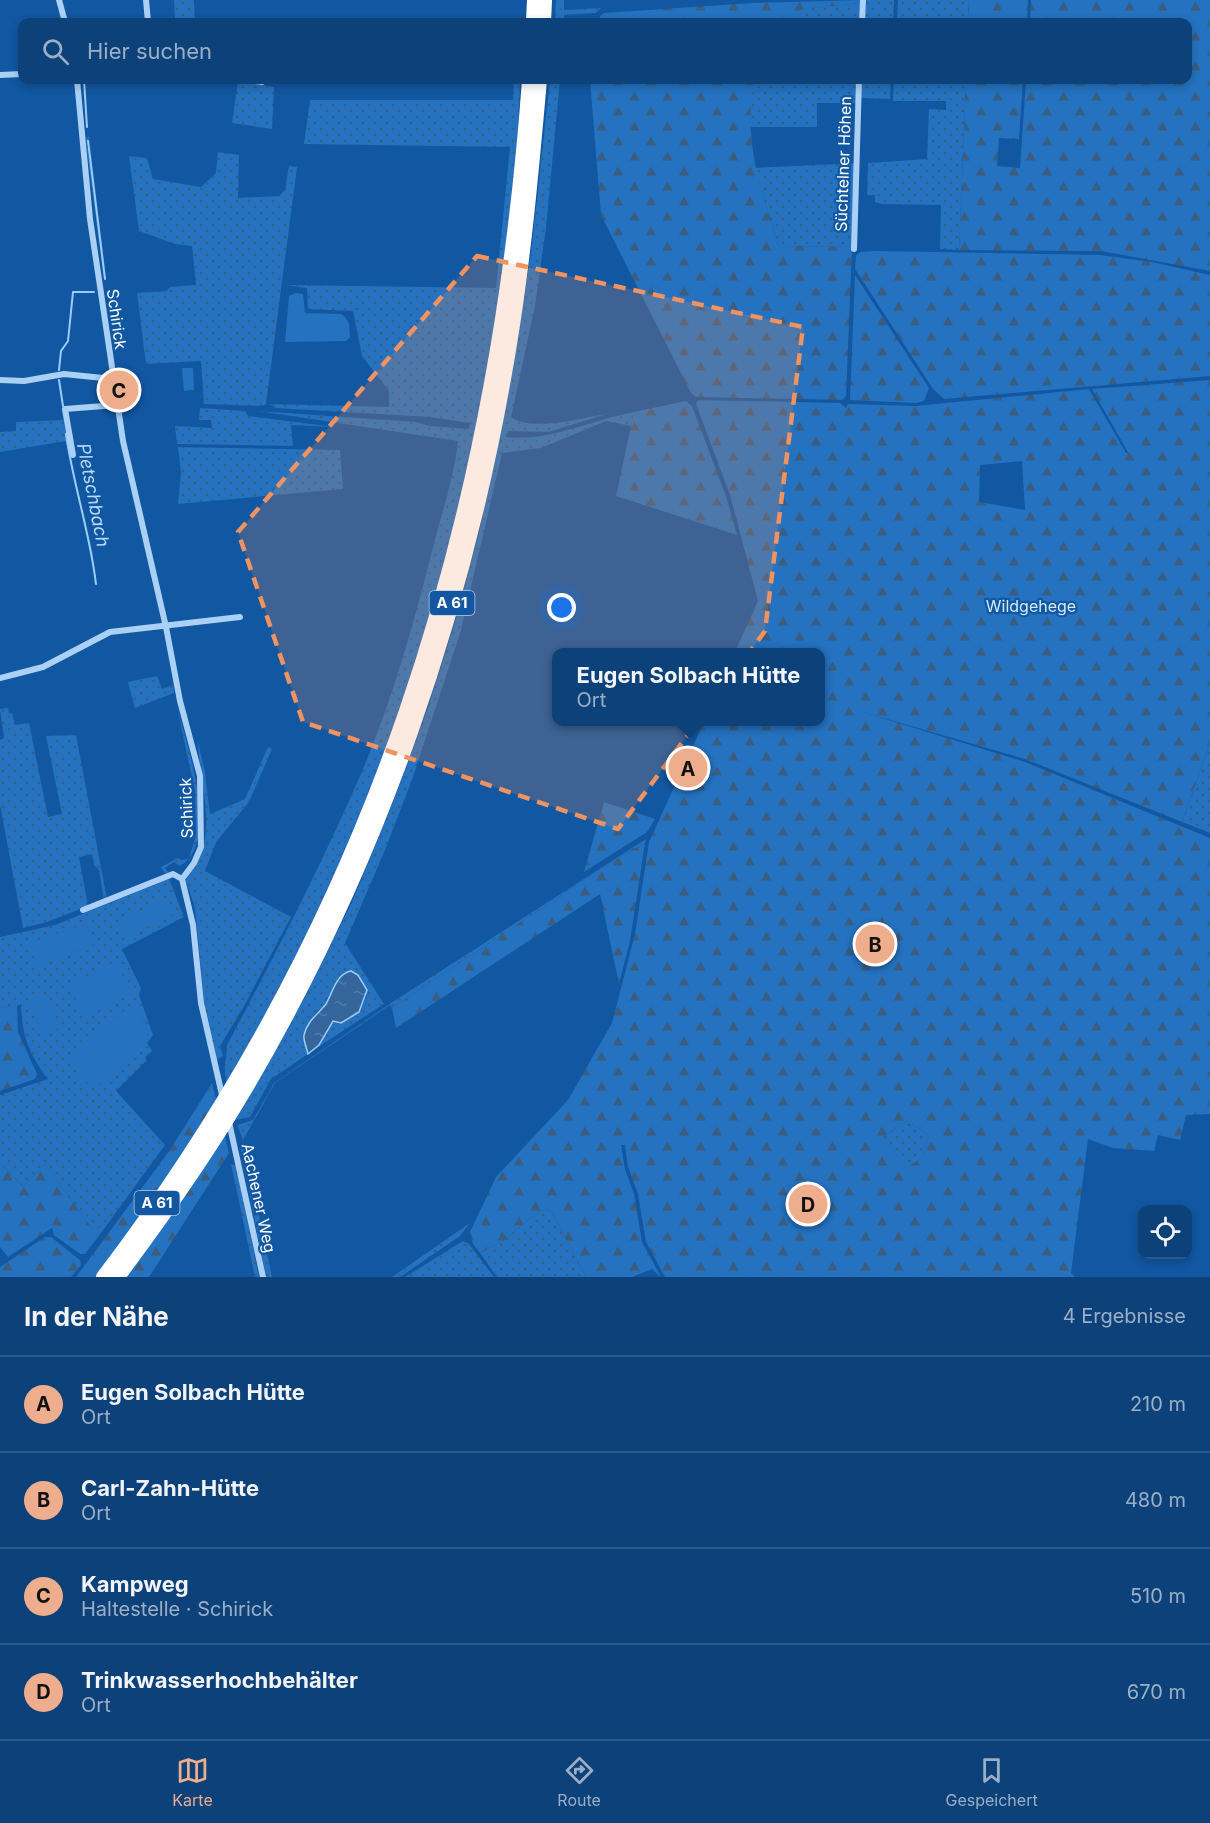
<!DOCTYPE html>
<html lang="de">
<meta charset="utf-8">
<style>
:root{--surface:#0d4179;--page:#1b4c80;--text:#f1f3f6;--muted:#9aafc6;--line:#2d5a8a;--accent:#eead8d}
body{margin:0;font-family:Inter,sans-serif;background:var(--page);color:var(--text)}
.controls{position:absolute;right:18px;bottom:18px;display:grid;overflow:hidden;border-radius:12px;box-shadow:0 3px 9px #0003}
.controls button{width:54px;height:54px;display:grid;place-items:center;padding:0;border:0;border-bottom:2px solid var(--line);background:var(--surface);color:var(--text);font:30px sans-serif}
.you{position:absolute;left:562px;top:608px;width:21px;height:21px;margin:-15px;border:4px solid #fff;border-radius:50%;background:#1a73e8;box-shadow:0 0 0 9px #1a73e833}
.badge{display:grid;place-items:center;width:39px;height:39px;border-radius:50%;background:var(--accent);color:#111;font-size:20px;font-weight:700}
.pin{position:absolute;translate:-50% -50%;border:3px solid #fff;box-shadow:0 2px 6px #0006}
.popup{position:absolute;left:552px;top:648px;width:273px;height:78px;box-sizing:border-box;display:grid;place-content:center;border-radius:12px;background:var(--surface);filter:drop-shadow(0 2px 4px #0005);font-size:20px;white-space:nowrap;color:var(--muted)}
.popup b{font-size:22px;color:var(--text)}
.popup::after{content:'';position:absolute;left:50%;top:100%;margin-left:-12px;border:12px solid transparent;border-top-color:var(--surface)}
.list{margin:0;padding:0;list-style:none}
h2{display:flex;justify-content:space-between;align-items:center;height:78px;margin:0;padding:0 24px;font-size:26px}
h2 small{font-size:20px;font-weight:400;color:var(--muted)}
.list li{display:grid;grid-template-columns:39px 1fr auto;gap:18px;align-items:center;box-sizing:border-box;height:96px;padding:0 24px;border-top:2px solid var(--line)}
.list b{display:block;font-size:22px;white-space:nowrap}
.list p{margin:0;font-size:20px;white-space:nowrap;color:var(--muted)}
.list em{font-size:20px;font-style:normal;color:var(--muted)}
.icon{flex:none;width:33px;height:33px;fill:none;stroke:currentColor;stroke-width:2;stroke-linecap:round;stroke-linejoin:round}
.map{position:relative;flex:none;width:1210px;height:1277px;overflow:hidden}
.search{position:absolute;background:var(--surface);box-shadow:0 3px 9px #0003;left:18px;right:18px;top:18px;height:66px;display:flex;align-items:center;gap:15px;box-sizing:border-box;padding:0 21px;border-radius:12px;color:var(--muted);font-size:22px}
.sheet{height:462px;background:var(--surface)}
nav{display:flex;justify-content:space-around;align-items:center;box-sizing:border-box;height:84px;border-top:2px solid var(--line);background:var(--surface);font-size:16px;color:var(--muted)}
nav a{display:grid;justify-items:center;gap:3px}
nav .on{color:var(--accent)}
.map>svg:first-child{display:block}
.grass{fill:url(#grass-dots)}
.forest{fill:url(#forest-firs);fill-rule:evenodd}
.pitch{fill:#2472c0}
.water{fill:url(#water-ripples);stroke:#9cccf8;stroke-width:1.5}
.lines{fill:none;stroke-linecap:round;stroke-linejoin:round}
.stream{stroke:#9cccf8;stroke-width:2}
.street{stroke:#aad0f5;stroke-width:6}
.highway{stroke:#fff;stroke-width:14}
.marked{fill:#f09361;fill-opacity:0.2;stroke:#f09361;stroke-width:4.5;stroke-dasharray:12 8;stroke-linejoin:round}
.labels{text-anchor:middle;stroke-width:4.5;stroke-linejoin:round;paint-order:stroke}
.shield{fill:#1157a1;stroke:#b8cde3;stroke-width:1.5}
.shield-label{font-size:15px;font-weight:bold;fill:#fff}
.street-label{font-size:16px;fill:#fff;stroke:#1157a1}
.park-label{font-size:16px;fill:#d3e9fe;stroke:#1157a1}
.water-label{font-size:18px;font-style:italic;fill:#b7dafb;stroke:#1157a1}
</style>
<div class="map">
<svg width="1210" height="1277" viewBox="0 0 1210 1277">
<defs>
<pattern id="grass-dots" width="8" height="8" patternUnits="userSpaceOnUse" patternTransform="scale(1.5)"><rect width="8" height="8" fill="#2472c0"/><path d="M2 2h.1M6 6h.1" fill="none" stroke="#3a5d80" stroke-width="1.8" stroke-linecap="round"/></pattern>
<pattern id="forest-firs" width="22" height="20" patternUnits="userSpaceOnUse" patternTransform="scale(1.5)"><rect width="22" height="20" fill="#2472c0"/><path d="M5 1l3.5 6h-7zM16 11l3.5 6h-7z" fill="#3a5d80"/></pattern>
<pattern id="water-ripples" width="26" height="14" patternUnits="userSpaceOnUse" patternTransform="scale(1.5)"><rect width="26" height="14" fill="#34669b"/><path d="M2 4q2-2 4 0t4 0M15 11q2-2 4 0t4 0" fill="none" stroke="#527daa"/></pattern>
</defs>
<rect width="100%" height="100%" fill="#1157a1"/>
<!-- grass -->
<path class="grass" d="M174,0H194L195,22L175,18Z
M556,0H564V10L601,8L596,13L564,15V22H555Z
M867,0H894L893,22H863L864,4Z
M898,0H969L968,22H897Z
M860,3L859,22H800V9Z
M514,80H520C518,171 505,263 489,353C481,400 476,449 464,495C414,700 333,901 227,1083C222,1065 227,1062 227,1045C274,957 320,868 360,776C391,704 413,627 432,551C441,515 454,478 458,441L258,411L416,422L429,426L469,429L470,423L430,417L276,408L269,404L389,407V391L362,356L353,311L308,309L307,288L285,285L496,288L510,147L304,144L310,100H513Z
M550,80H560L546,228L535,306L511,417C531,432 585,418 610,413L548,432L508,431L506,437C550,442 591,420 634,412L631,426L606,421L541,448L502,453L461,630L413,777L385,850L345,943L384,1004L312,1051L333,1021L359,1012L367,995L338,980L324,1006L315,1013L304,1036L308,1054L271,1079L250,1117L236,1120L305,997L352,902L396,795L428,708L456,619L480,529L514,358L531,254Z
M754,80H857L856,103H817V127H751L749,108Z
M861,80H891L890,99L860,98Z
M894,80H966L959,250L940,249L941,205L882,204L875,202V195H867L868,163L927,159L929,109L946,110V101H893Z
M238,81L274,87L272,129L232,123Z
M89,136L106,278L104,280L87,151L86,139Z
M218,152L239,155L238,198L279,196L285,190L289,166L297,167L266,404L262,406L204,404L201,361L146,364L137,293L167,291L170,287L196,285L192,246L175,244L139,231L129,156L147,158L153,179L201,187L216,173Z
M856,163L852,247L779,246L754,168Z
M200,408L245,411L248,416L335,427L291,425L293,446L177,444L175,426L212,428L211,420H199Z
M62,411L72,466L93,554L95,585L92,554L66,441L0,452V432L16,431V422L63,420Z
M178,447L340,450L343,489L178,504L181,473Z
M157,676L162,689L173,685L174,693L135,708L128,682Z
M8,708L9,714L12,713L15,725L29,723L48,817L62,814L46,736L76,735L107,899L104,900L99,870L94,865L92,854L79,857L88,906L47,922L23,928L0,805V740L4,738L0,709Z
M177,708C187,744 221,843 180,866L174,862L165,868L169,873L166,875L161,867L178,858L181,860L189,859L196,834L195,791Z
M198,742L205,772L210,814L245,799L268,747L272,749L249,802L216,842L205,871L291,917L244,1006L220,1046L223,1056L217,1060L205,1011L195,908L186,881C190,869 200,861 203,848C212,812 199,777 198,742Z
M1210,743V833L1182,822Z
M646,839L645,843L608,864L392,1008L390,1005L275,1083L243,1140L272,1277H266L241,1150L243,1140L237,1125L253,1120L274,1083L391,1003Z
M169,879L184,917L122,949L141,988L139,995L153,1035L147,1043L152,1051L145,1057L147,1060L116,1091L165,1145L98,1237L45,1164L23,1187L0,1163V1095L48,1079C29,1054 22,1036 21,1005L0,1008V937L55,925Z
M907,1121L929,1135L923,1157L905,1169L883,1137Z
M231,1164L236,1166L259,1277H255Z
M547,1209L552,1212L586,1277H497L480,1253L503,1241L539,1211Z
M470,1223L460,1236L400,1277H392Z
M463,1241L469,1244L494,1277H405Z"/>
<!-- forest -->
<path class="forest" d="M860,0V3L801,9L800,22H599L600,16L604,13L752,3Z
M969,0H1028L1027,22H968Z
M1031,0H1210V271L1101,251L959,250L966,80H1023L1019,139L999,138L997,166L1020,168L1026,80H1188V22H1030Z
M590,80H754C743,142 760,187 779,246L852,247L846,396L842,400L696,397L691,393L601,215Z
M876,251L1100,255L1152,262L1210,275V376L944,399L933,389L855,269L856,256L860,252Z
M855,275L929,388L924,401L916,403L850,400Z
M1210,380V743L1182,822L1025,759L856,710L1025,762L1210,838V1114L1186,1115L1180,1140L1158,1135L1154,1151L1113,1148L1088,1139L1071,1273L1075,1277H665L646,1242L638,1194L628,1167L625,1145H621L625,1169L634,1194L642,1242L661,1277L652,1269L632,1277H586L552,1212L547,1209L539,1211L503,1241L480,1253L473,1244L470,1232L496,1177L568,1100L612,1023L635,934L649,842L704,722H820V652H735L758,601L730,495L696,404L698,400L840,403L846,408L848,404L915,406L1089,389L1126,453L1129,454L1092,389ZM1022,461L1025,510L979,502L980,465ZM907,1121L929,1135L923,1157L905,1168L883,1137Z
M686,401L692,406L726,496L737,535L616,496L634,412Z
M604,802L655,819L647,832L584,872Z
M645,843L630,941L619,984L600,894L396,1028L392,1008L608,864Z
M17,1005L18,1032L37,1074L35,1079L0,1091V1008Z
M212,1083L229,1153L149,1277H76L170,1150Z
M0,1163L23,1187L45,1164L98,1237L85,1254H80L54,1235L52,1228L8,1257L0,1247Z
M45,1237H51L80,1260L81,1265L71,1277H0V1267Z"/>
<!-- pitch -->
<path class="pitch" d="M296,293L303,294L305,313L341,314C351,320 349,327 350,337L346,341L285,342L289,296Z
M182,368H193L194,390L184,391Z
M167,897L175,913L125,938L117,922Z
M86,923L94,945L37,965L29,943Z
M115,961L132,993L85,1018L69,987Z
M47,994L60,1028L43,1035L30,1000Z
M136,1001L148,1033C143,1041 138,1050 133,1058C113,1085 77,1101 72,1055L78,1047Z"/>
<!-- water -->
<path class="water" d="M351,971L358,975L367,990L359,1012L341,1023L333,1021L319,1045L308,1054C307,1049 303,1040 304,1035C307,1021 319,1013 326,1004C333,992 336,974 351,971Z"/>
<g class="lines">
<!-- stream -->
<path class="stream" d="M84,80L87,127
M88,141L105,279
M59,370L61,351L68,341L73,292H94
M59,380L63,406
M66,434C73,484 90,533 96,584"/>
<!-- street -->
<path class="street" d="M59,0L65,22
M146,0L148,22
M862,22L863,0
M0,75L22,74
M64,80L78,81
M77,80L90,219L123,441L166,627L180,701L200,776L201,847L194,863L182,879L193,925L201,1003L222,1095
M248,80L262,82
M854,249L859,80
M0,380L24,381L64,374L113,379
M73,455L65,409L117,405
M0,678L43,667L110,632L240,617
M83,910L173,874L182,879
M229,1122L263,1277"/>
<!-- highway -->
<path class="highway" d="M533,22L534,0
M544,22L545,0
M103,1277C375,920 497,524 529,80
M118,1277C163,1217 207,1155 245,1090C379,863 466,609 509,350C524,260 532,170 540,80"/>
</g>
<!-- marked area -->
<path class="marked" d="M477,256L803,327L765,631L618,829L303,722L238,532Z"/>
<g class="labels">
<!-- shield labels -->
<g class="shield">
<rect x="429.5" y="591" width="45" height="24" rx="4.5"/>
<rect x="134.5" y="1191" width="45" height="24" rx="4.5"/>
</g>
<g class="shield-label">
<text x="452" y="608">A 61</text>
<text x="157" y="1208">A 61</text>
</g>
<!-- street labels -->
<g class="street-label">
<text transform="translate(843 164) rotate(-88)" y="6">Süchtelner Höhen</text>
<text transform="translate(117 319) rotate(82)" y="6">Schirick</text>
<text transform="translate(186 808) rotate(-92)" y="6">Schirick</text>
<text transform="translate(259 1198) rotate(78)" y="6">Aachener Weg</text>
</g>
<!-- park labels -->
<g class="park-label">
<text x="1031" y="612">Wildgehege</text>
</g>
<!-- water labels -->
<g class="water-label">
<text transform="translate(93 495) rotate(79)" y="6">Pletschbach</text>
</g>
</g>
</svg>
<div class="controls">
<button><svg class="icon" aria-label="locate" viewBox="0 0 24 24"><circle cx="12" cy="12" r="6"/><path d="M12 2v4M12 18v4M2 12h4M18 12h4"/></svg></button>
</div>
<div class="you"></div>
<div class="pin badge" style="left:688px;top:768px">A</div>
<div class="popup"><b>Eugen Solbach Hütte</b>Ort</div>
<div class="pin badge" style="left:875px;top:944px">B</div>
<div class="pin badge" style="left:119px;top:390px">C</div>
<div class="pin badge" style="left:808px;top:1204px">D</div>
<div class="search"><svg class="icon" aria-label="search" viewBox="0 0 24 24"><circle cx="10" cy="10" r="6"/><path d="M15 15l6 6"/></svg>Hier suchen</div>
</div>
<section class="sheet">
<h2>In der Nähe<small>4 Ergebnisse</small></h2>
<ul class="list">
<li><span class="badge">A</span><div><b>Eugen Solbach Hütte</b><p>Ort</p></div><em>210 m</em></li>
<li><span class="badge">B</span><div><b>Carl-Zahn-Hütte</b><p>Ort</p></div><em>480 m</em></li>
<li><span class="badge">C</span><div><b>Kampweg</b><p>Haltestelle · Schirick</p></div><em>510 m</em></li>
<li><span class="badge">D</span><div><b>Trinkwasserhochbehälter</b><p>Ort</p></div><em>670 m</em></li>
</ul>
</section>
<nav>
<a class="on"><svg class="icon" aria-label="map" viewBox="0 0 24 24"><path d="M3 6l6-2 6 2 6-2v14l-6 2-6-2-6 2zM9 4v14M15 6v14"/></svg>Karte</a>
<a><svg class="icon" aria-label="directions" viewBox="0 0 24 24"><path d="M12 3l9 9-9 9-9-9zM9 14v-3h6M13 9l2 2-2 2"/></svg>Route</a>
<a><svg class="icon" aria-label="saved" viewBox="0 0 24 24"><path d="M7 4h10v16l-5-4-5 4z"/></svg>Gespeichert</a>
</nav>
